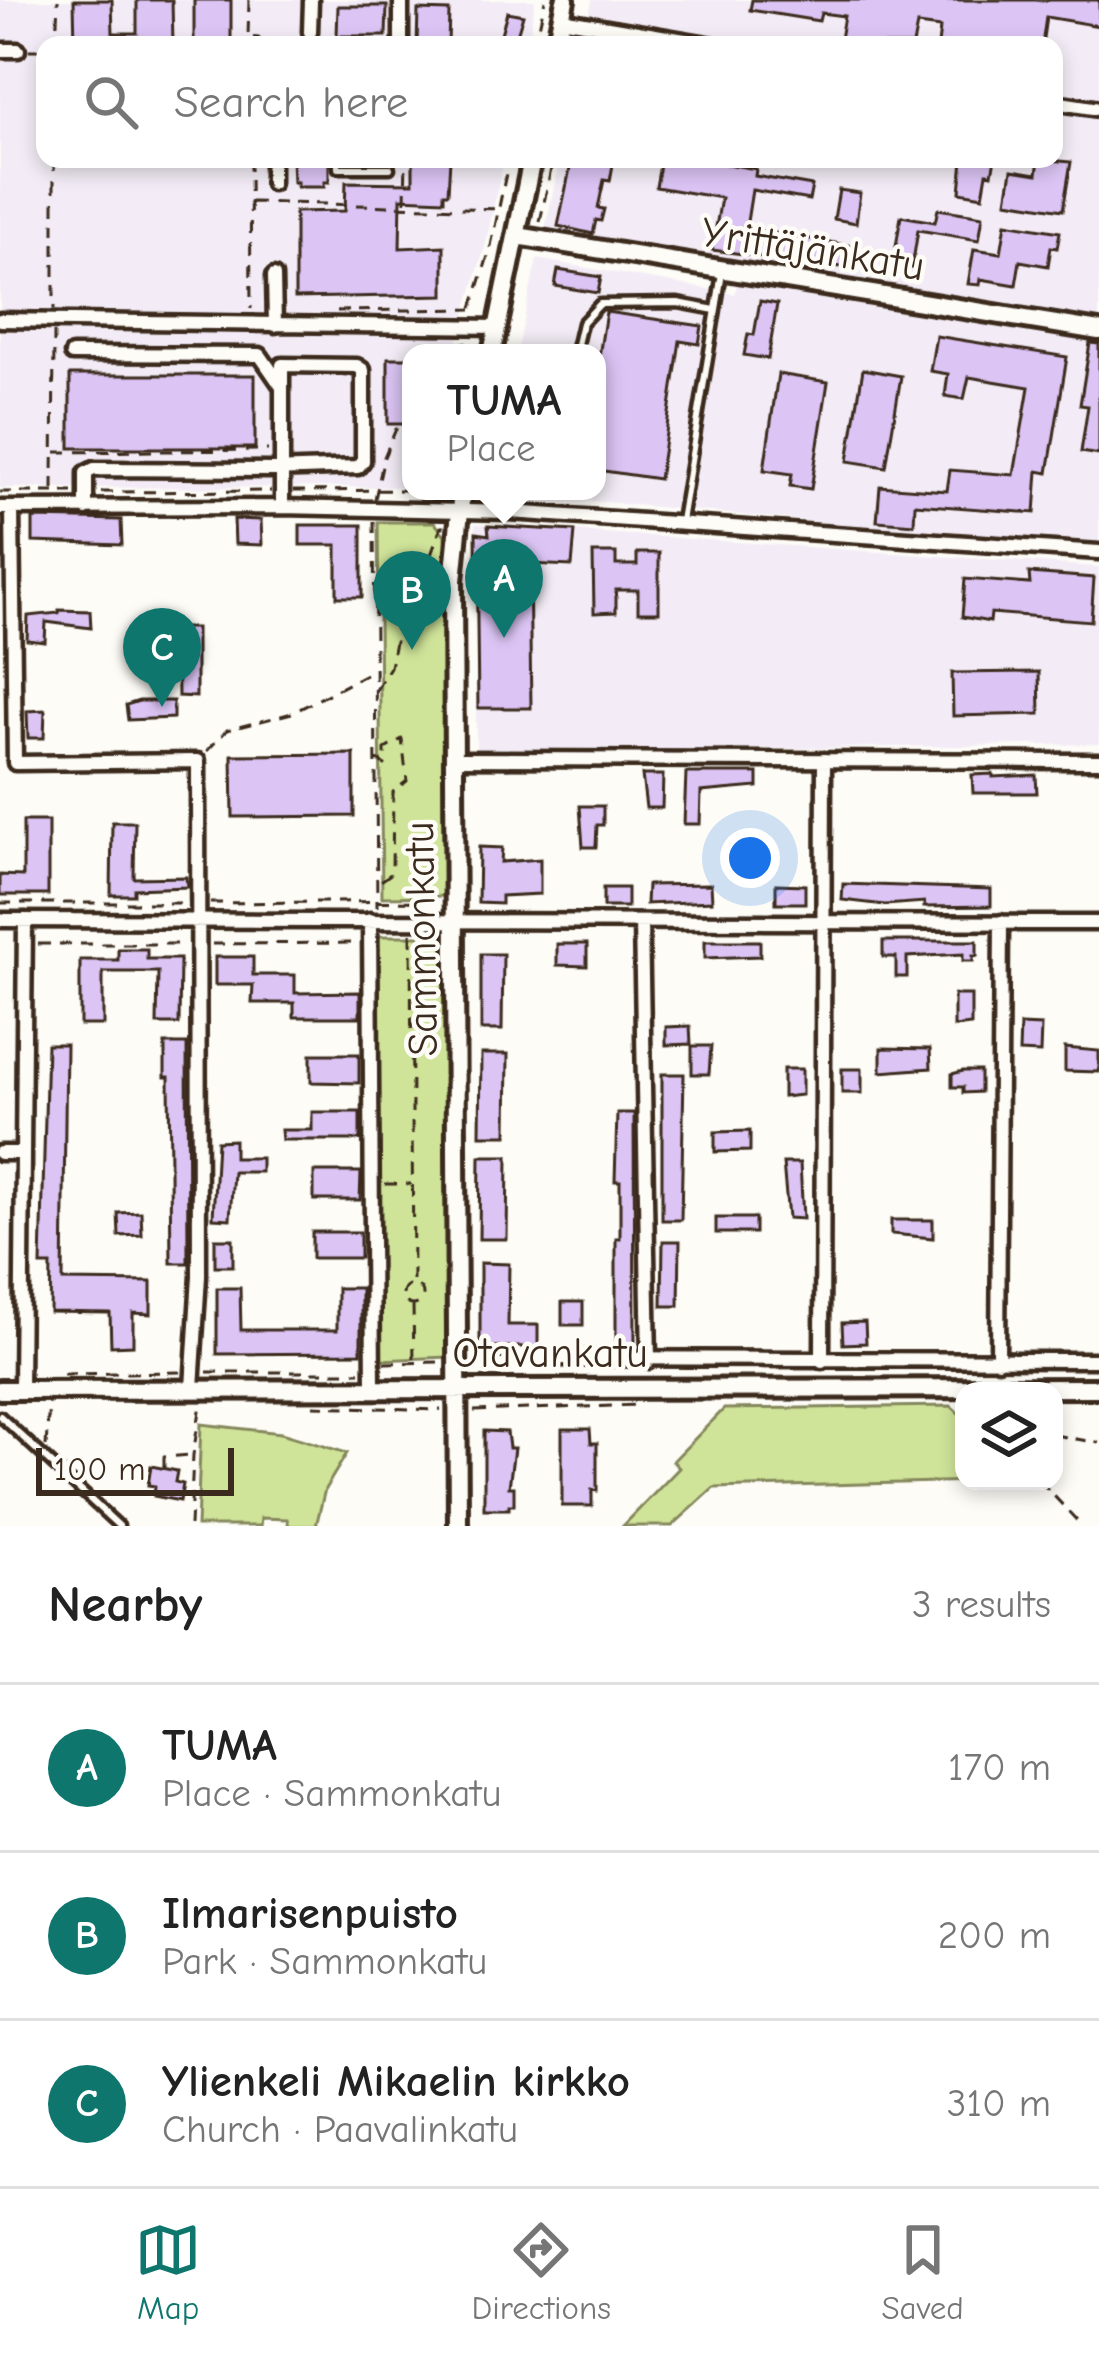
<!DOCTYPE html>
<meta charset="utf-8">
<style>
:root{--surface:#fff;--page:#f6f6f6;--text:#222;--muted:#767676;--line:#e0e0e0;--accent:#0f766e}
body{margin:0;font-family:"Comic Neue",sans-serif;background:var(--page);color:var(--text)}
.controls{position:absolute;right:36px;bottom:36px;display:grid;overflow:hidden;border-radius:24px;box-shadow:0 6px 18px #0003}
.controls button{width:108px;height:108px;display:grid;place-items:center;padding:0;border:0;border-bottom:3px solid var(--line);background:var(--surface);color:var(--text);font:60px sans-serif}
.scale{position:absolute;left:36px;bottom:30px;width:198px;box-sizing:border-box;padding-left:12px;border:6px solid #3b2a1e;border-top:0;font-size:33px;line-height:42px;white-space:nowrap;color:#3b2a1e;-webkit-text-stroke:9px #fdfcf7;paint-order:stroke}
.you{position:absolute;left:750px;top:858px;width:42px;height:42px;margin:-30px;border:9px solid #fff;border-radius:50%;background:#1a73e8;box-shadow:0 0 0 18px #1a73e833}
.badge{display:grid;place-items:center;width:78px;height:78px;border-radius:50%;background:var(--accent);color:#fff;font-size:39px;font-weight:700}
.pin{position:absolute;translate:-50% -99px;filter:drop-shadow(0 3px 6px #0008)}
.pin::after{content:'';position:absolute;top:63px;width:42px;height:36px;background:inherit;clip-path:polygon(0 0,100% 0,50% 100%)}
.popup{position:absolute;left:402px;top:344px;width:204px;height:156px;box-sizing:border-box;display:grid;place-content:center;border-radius:24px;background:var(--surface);filter:drop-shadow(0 3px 9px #0005);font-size:39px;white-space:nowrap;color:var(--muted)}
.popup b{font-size:45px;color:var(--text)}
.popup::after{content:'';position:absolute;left:50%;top:100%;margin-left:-24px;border:24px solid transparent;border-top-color:var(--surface)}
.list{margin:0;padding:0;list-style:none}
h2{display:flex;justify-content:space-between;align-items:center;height:156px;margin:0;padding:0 48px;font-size:51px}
h2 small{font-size:39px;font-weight:400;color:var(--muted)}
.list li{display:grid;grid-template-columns:78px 1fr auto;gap:36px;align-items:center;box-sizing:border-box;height:168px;padding:0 48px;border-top:3px solid var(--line)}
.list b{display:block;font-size:45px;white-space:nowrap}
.list p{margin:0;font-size:39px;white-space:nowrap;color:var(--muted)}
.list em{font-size:39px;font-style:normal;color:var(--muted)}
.icon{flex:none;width:66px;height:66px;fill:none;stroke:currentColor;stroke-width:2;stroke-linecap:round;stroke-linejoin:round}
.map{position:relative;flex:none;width:1099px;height:1526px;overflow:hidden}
.search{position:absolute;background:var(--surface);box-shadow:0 6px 18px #0003;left:36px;right:36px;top:36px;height:132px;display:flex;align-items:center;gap:30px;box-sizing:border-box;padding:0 42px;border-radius:24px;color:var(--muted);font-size:45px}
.sheet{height:660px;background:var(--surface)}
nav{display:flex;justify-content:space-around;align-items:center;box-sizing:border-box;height:168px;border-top:3px solid var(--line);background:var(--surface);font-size:33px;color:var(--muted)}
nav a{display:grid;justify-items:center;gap:6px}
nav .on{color:var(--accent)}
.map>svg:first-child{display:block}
.built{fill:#f3ecf6}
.green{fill:#cfe499;stroke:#85875c;stroke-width:3}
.building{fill:#dcc5f5;stroke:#3b2a1e;stroke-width:3}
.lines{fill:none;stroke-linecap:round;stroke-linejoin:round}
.lane-casing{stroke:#3b2a1e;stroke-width:15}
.street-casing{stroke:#3b2a1e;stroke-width:21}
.secondary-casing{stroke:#3b2a1e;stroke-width:26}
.path{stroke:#3b2a1e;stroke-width:3;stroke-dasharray:12 9;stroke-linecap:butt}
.lane{stroke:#fdfcf7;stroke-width:6}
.street{stroke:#fdfcf7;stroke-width:12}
.secondary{stroke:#fdfcf7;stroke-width:16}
.labels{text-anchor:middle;stroke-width:9;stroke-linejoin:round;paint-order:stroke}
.street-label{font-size:42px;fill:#3b2a1e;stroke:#fdfcf7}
</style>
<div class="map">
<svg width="1099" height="1526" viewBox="0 0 1099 1526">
<rect width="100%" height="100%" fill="#fdfcf7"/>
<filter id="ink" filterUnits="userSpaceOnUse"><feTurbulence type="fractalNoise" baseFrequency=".00833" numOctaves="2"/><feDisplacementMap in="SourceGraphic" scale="24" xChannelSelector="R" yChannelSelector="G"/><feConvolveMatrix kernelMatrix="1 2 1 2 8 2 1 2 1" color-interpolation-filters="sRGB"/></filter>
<g filter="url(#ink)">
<!-- built -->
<path class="built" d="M0,0H535L528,45H45V159H504L486,243L454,353H411V487L0,488Z
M592,0H1099V549L489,491H597V353H517L537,259L735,294L740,264L545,230L560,159H1054V45H583Z
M475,524L1099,567V744L476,753Z"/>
<!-- green -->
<path class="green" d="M378,522H434L445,535L446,896L382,897Z
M379,936H447L448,1357L379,1360Z
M951,1406L964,1418V1481H977L714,1488L672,1526H623L679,1468L673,1461L724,1409Z
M201,1424L281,1433L347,1453L325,1489L316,1526H289L287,1519L261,1518L260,1526H197Z"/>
<!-- building -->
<path class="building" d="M74,0H112L113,33H137V0H172L173,45H75Z
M194,0H231V45H194Z
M752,0H1099V26L1046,17L1042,45H938L940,28L917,25L913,45H879L840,39L844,16L821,13L819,21L750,10Z
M338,6H387L386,36H337Z
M418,10L449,11L448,45H417Z
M507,12L523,15L514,45H498Z
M292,159H329V182H324V187H297V182H293Z
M413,159H450L448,193H444V200L401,198L400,248L444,246V295L295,298V212L345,211L346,182L413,183Z
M572,159H614L610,181L604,180L598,208L604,209L601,221L596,220L593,234L558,226Z
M661,159H697L756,169L755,176L812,186L809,200L752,190L746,228L853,246L849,268L712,250L721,198L656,187Z
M963,159H995L992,174L987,173L983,196L960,192Z
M1039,159L1071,162L1063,210L1007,201L1012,170L1037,174Z
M839,190L860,193L856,223L834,219Z
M938,209L983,216L979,240L918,230L912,268L893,265L901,216L935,222Z
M1006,223L1060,232L1057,248L1051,247L1048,266L1020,261L1016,285L981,279L980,285L968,284L974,249L1001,253Z
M558,270L601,277L598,293L555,286Z
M760,301L777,304L768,359L744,355L748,334L754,335Z
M606,312L702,326L699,344L680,341L659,479L597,470L606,392L597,391V369Z
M936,336L1067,357L1048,473L1038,471L1035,513L915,504L914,524L877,521L880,486L947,491L950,470L1014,475L1029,387L969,377L964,399L945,396L948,374L930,371Z
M1090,343L1099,344V455L1081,452L1088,406L1080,405Z
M388,358H411V424H388Z
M863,369L901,376L886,467L848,461Z
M778,374L828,382L811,489L790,486L792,474L764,470Z
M70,375H255V448H70Z
M33,518L121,520L122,545L33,542Z
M234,519L261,520L262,545L235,544Z
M300,525H362V597H337V545H300Z
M488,526L575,531L572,566L529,564L531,708H478L476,533L489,535Z
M593,553H616V565H637V553H659V612H638V590H616V612L594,613Z
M1029,573L1094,578L1091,621L991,613L990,622L962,617L965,579L1030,584Z
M59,610L90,611L91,628L46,622L45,642L27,640L28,616L59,613Z
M177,628H196V697L178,696Z
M1039,672L1040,714L953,716L952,673Z
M139,701H173V718L128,720L126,705Z
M45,710L44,738H28L27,711Z
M354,754V816L233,817L232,755Z
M686,773H758V787L701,792L700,824H684Z
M993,774V777L1036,775L1037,793H973L972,775Z
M642,775H663L662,808H646Z
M580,806H603V825H597L596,847H583Z
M23,821H48V895H0V875L23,876Z
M112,822H135L134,878L186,877L187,887L134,889V895H111Z
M479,847L502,848L501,862L540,859V894L501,896V904L478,903Z
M711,884L712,901L646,904L647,885Z
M776,884L805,885V903H776Z
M843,884L991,889V906L924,907V902L885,905L842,900Z
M603,888H627V907H603Z
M705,941H760V956L705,958Z
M883,941H977V956H973V961H963V954L907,957V977H896V957H883Z
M557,944H587V966L557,965Z
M118,949H147V959H180L179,1024H157L158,972H103V1025H80V960H118Z
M481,954H503L502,1030H481Z
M215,957H253V975H295V993L360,992V1017H294V1003H252L253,985H215Z
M954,995H971V1025L954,1027Z
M1020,1025L1041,1026L1040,1053L1019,1052Z
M690,1026L691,1044L666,1045V1027Z
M47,1044H66L63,1281L151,1282V1314L133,1313V1345L111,1346L110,1313L50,1312L51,1265H41Z
M165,1044H187L188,1263H171L169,1077H165Z
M692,1046H711L709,1074H692Z
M881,1048L930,1049L931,1068L881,1072Z
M1065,1048L1099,1051V1072L1065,1071Z
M311,1054H359V1083L311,1082Z
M481,1054H508L507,1135H480Z
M783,1069H802V1095L783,1097Z
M842,1069H862V1093H842Z
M963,1071H980V1092L963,1093V1087H952V1074Z
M662,1074H684L681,1220H662Z
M312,1112H360V1140H282L281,1130H312Z
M617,1113H634L635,1348H616V1238H620V1181H615Z
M750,1131V1151L715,1152V1132Z
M234,1140V1158H261V1172H233L230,1219L213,1218L217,1141Z
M480,1156H508L507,1239H479Z
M783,1163H800L803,1219L788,1218Z
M314,1172H361L360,1200H314Z
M141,1212L142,1235L119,1236L118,1213Z
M716,1218H755V1233H716Z
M891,1220H933V1238L891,1234Z
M312,1232H360V1258H312Z
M215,1239H233V1266H215Z
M663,1241H680L679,1306H662Z
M480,1263L509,1264L508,1325H538V1347H480Z
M217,1288H240L241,1330H337V1288H361V1353L217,1354Z
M562,1302H583V1325H562Z
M865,1322L866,1343L843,1344L842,1323Z
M562,1429H590L591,1443H597V1491L592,1490V1506H562Z
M484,1431L507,1432L509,1448H514L509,1487H514V1505H509V1509H484Z
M151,1466L177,1471L175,1482L183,1484L180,1501L154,1496L155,1486L148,1485Z"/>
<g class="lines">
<defs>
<path id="lane" d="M338,159V168H390
M575,353L582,323L600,304L678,303L715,310
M681,521L722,273
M0,1416L119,1526"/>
<path id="street" d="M401,0V45
M561,19L714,45
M310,32L311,0
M0,50H18
M1054,102L1099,109
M272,159V183
M274,276L275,325
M0,320L498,327
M72,354L260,355L282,387
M0,508L282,507L510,512L1099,552
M12,508L15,763L198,761L199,1276L192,1388
M86,509V473L94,469L272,470C301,469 329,468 358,467L363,461V370L357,366L282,365V507
M455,759L1099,761
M0,920L1099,923
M370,920L373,1388
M641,922L649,1361
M0,1153H22
M538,1358L1099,1360
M822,1361L824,760
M998,1361L1001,922
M21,1390L25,920"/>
<path id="secondary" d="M556,45L565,0
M517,236L1099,331
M492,353L532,159
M0,1390L1099,1388
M458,1526L453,581L462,491"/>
</defs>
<!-- lane casing -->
<use href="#lane" class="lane-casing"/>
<!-- street casing -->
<use href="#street" class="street-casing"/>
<!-- secondary casing -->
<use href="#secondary" class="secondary-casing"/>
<!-- path -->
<path class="path" d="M249,0L248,37L259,38V45
M56,45L58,0
M261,45H283
M535,45L545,0
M29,50H45
M54,159V310
M250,159L251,309
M251,202L499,209
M405,202L406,159
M540,222L553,159
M472,308L491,246L509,159
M337,311L472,309
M463,353L465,341
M56,452L268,450
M53,490L54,332
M293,491L411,490
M0,492H73
M101,492L271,491
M375,499L384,457L396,429L411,428
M374,521L377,907
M376,690L390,667L397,632L417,594L441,527H446
M207,751L227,730L292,713L374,670
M376,759L385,765V749L402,739L407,781L393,792L392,873L378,883
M0,903H183
M210,903L441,901
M411,933L413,1285
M38,944H184
M212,944L358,943
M385,1184H411
M403 1295a10 10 0 1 1 20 0a10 10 0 1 1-20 0Z
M413,1305L414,1361
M474,1359L524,1358
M384,1363L441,1362
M207,1372H360
M63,1374L180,1372
M313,1406L441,1410
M474,1411L638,1405
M1054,1435L1099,1443
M46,1446L49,1402
M164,1467V1457L191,1455
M1040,1481L1082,1526
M190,1526L193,1455L201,1404"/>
<!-- lane -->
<use href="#lane" class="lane"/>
<!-- street -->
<use href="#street" class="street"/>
<!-- secondary -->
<use href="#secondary" class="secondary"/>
</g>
</g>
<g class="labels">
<!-- street labels -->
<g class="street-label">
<text transform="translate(813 248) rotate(9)" y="15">Yrittäjänkatu</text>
<text transform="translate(420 939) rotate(-91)" y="15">Sammonkatu</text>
<text x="550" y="1367">Otavankatu</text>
</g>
</g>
</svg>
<div class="controls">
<button><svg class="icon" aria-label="layers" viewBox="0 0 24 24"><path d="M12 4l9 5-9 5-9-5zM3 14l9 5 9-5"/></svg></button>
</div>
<div class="scale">100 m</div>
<div class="you"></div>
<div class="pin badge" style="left:504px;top:638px">A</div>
<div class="popup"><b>TUMA</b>Place</div>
<div class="pin badge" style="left:412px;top:650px">B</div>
<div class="pin badge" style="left:162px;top:707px">C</div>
<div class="search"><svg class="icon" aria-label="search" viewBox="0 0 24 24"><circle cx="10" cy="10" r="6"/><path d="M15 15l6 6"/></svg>Search here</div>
</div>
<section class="sheet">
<h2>Nearby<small>3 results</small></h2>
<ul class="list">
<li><span class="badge">A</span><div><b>TUMA</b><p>Place · Sammonkatu</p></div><em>170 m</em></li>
<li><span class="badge">B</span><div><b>Ilmarisenpuisto</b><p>Park · Sammonkatu</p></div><em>200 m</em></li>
<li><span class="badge">C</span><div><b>Ylienkeli Mikaelin kirkko</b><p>Church · Paavalinkatu</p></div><em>310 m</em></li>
</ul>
</section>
<nav>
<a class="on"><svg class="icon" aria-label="map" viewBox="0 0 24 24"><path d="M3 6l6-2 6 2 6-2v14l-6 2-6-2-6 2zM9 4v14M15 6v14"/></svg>Map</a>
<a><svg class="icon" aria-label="directions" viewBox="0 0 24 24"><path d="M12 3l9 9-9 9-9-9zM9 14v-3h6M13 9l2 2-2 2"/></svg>Directions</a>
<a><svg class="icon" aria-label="saved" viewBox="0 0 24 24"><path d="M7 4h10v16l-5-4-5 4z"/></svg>Saved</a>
</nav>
